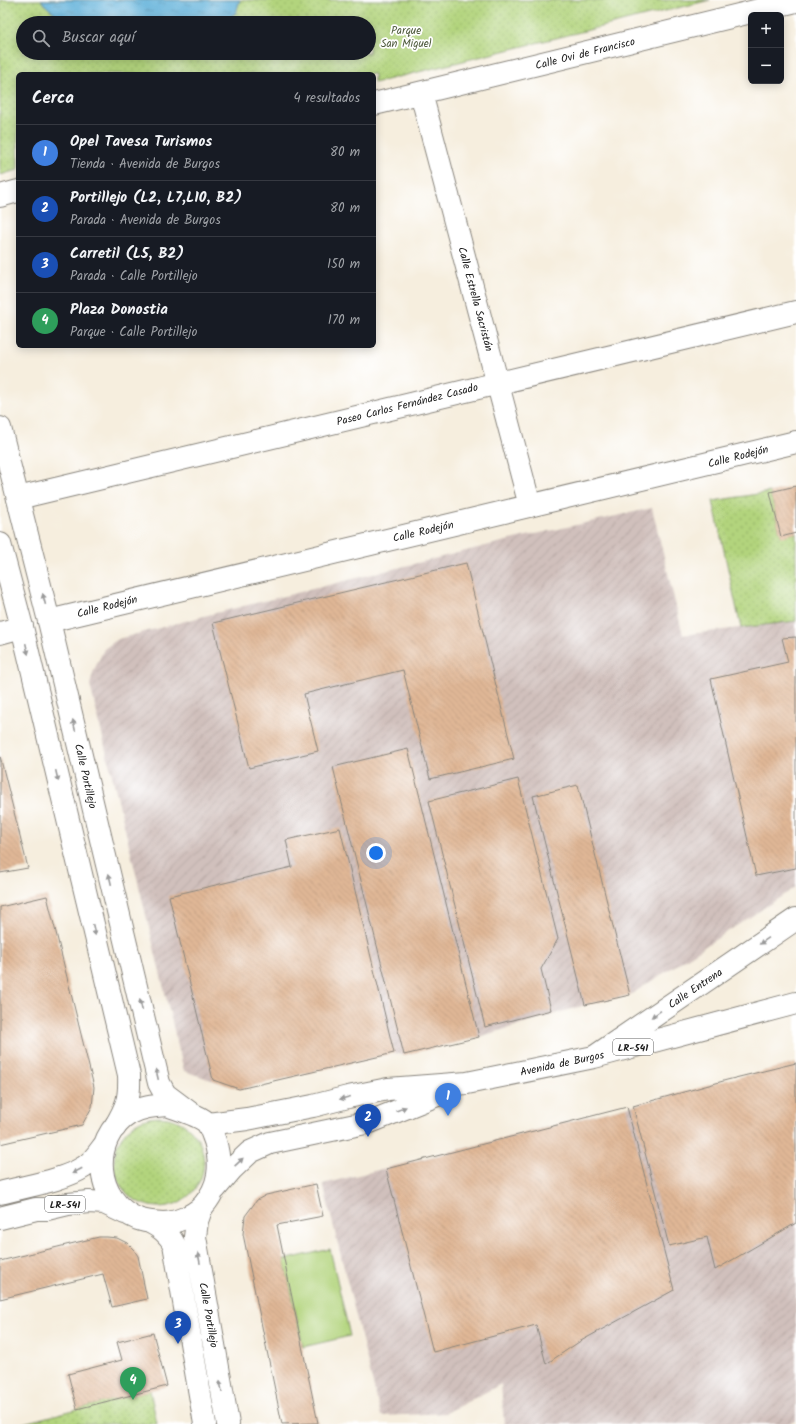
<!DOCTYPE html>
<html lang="es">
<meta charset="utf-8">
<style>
:root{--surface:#171b24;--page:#242831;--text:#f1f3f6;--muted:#9ea1a6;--line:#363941;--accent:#7c3aed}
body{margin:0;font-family:Kalam,sans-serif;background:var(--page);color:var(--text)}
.controls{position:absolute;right:12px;top:12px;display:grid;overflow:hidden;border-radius:6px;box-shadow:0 2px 10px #0003}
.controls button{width:36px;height:36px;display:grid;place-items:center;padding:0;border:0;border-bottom:1px solid var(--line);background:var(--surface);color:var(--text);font:20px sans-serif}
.you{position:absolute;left:376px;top:853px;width:14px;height:14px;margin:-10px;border:3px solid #fff;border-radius:50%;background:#1a73e8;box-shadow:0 0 0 6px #1a73e833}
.badge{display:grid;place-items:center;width:26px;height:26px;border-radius:50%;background:var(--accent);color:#fff;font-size:13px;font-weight:700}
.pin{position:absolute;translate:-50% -33px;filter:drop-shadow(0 1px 2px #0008)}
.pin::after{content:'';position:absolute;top:21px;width:14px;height:12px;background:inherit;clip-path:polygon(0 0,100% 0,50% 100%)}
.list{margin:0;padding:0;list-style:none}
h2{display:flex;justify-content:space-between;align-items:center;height:52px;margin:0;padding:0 16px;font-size:17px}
h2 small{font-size:13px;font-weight:400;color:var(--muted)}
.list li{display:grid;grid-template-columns:26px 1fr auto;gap:12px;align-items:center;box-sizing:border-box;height:56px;padding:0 16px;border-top:1px solid var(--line)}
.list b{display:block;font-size:15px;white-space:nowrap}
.list p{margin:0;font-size:13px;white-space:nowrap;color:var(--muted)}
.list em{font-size:13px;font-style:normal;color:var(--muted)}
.icon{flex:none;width:22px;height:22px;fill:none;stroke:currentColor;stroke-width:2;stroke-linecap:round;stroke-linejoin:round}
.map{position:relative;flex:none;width:796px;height:1424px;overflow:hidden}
.search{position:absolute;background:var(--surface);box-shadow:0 2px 10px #0003;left:16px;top:16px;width:360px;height:44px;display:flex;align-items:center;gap:10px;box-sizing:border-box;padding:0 14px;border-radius:22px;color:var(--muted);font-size:15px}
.panel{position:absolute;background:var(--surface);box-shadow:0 2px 10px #0003;left:16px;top:72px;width:360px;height:276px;border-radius:6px}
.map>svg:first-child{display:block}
.industrial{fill:url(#industrial-furrows)}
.grass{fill:#b2d47d;stroke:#67784c}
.park{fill:url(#park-dots);stroke:#67784c;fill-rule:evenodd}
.water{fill:url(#water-ripples);stroke:#3d667a}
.building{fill:url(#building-back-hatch)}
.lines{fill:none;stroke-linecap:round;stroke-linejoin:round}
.minor-casing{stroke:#89857d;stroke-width:24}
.secondary-casing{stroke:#89857d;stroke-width:24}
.primary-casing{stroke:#89857d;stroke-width:24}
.minor{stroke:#fff;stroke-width:22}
.secondary{stroke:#fff;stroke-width:22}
.primary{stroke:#fff;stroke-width:22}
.oneway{fill:#999}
.labels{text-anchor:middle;stroke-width:3.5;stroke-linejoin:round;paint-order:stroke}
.shield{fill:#fff;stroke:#606060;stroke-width:1}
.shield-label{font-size:10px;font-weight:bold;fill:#1c1c1c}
.park-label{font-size:11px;fill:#505c3e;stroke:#fff}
.street-label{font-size:11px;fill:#1c1c1c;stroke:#fff}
</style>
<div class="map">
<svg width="796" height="1424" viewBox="0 0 796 1424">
<defs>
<pattern id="industrial-furrows" width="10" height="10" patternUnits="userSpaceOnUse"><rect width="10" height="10" fill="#d0c0bc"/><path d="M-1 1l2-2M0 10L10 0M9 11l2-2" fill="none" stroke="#b2a4a1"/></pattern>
<pattern id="park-dots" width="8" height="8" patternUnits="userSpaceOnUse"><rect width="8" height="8" fill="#b2d47d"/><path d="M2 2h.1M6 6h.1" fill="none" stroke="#98b56b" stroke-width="1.8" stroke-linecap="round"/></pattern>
<pattern id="water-ripples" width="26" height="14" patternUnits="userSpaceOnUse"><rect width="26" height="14" fill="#5eb0d9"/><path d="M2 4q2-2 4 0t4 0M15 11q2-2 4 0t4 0" fill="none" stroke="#4d8eaf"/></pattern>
<pattern id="building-back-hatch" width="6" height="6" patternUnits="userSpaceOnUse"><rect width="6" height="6" fill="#e0b796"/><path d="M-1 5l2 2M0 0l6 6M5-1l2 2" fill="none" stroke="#c09d81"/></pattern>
</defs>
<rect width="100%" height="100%" fill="#fff"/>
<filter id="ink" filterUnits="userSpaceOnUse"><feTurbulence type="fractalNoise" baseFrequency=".025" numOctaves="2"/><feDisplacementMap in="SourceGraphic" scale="8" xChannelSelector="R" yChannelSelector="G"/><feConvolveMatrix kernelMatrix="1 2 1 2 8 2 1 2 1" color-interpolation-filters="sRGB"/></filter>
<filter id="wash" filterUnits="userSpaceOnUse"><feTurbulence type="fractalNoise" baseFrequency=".012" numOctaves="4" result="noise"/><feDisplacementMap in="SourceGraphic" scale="16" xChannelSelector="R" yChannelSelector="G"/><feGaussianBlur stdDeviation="0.9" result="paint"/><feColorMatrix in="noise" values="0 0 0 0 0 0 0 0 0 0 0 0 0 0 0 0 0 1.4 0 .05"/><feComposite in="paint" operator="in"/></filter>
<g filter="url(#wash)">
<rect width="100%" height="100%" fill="#f6eede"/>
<!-- industrial -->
<path class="industrial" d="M652,508L683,635L796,621V887L630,995L585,1005L479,1037L404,1055L393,1053L239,1089L184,1071L90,685L94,670L104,649L118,639L204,616L518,538Z
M796,1064V1421L785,1424H504L501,1384L446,1413L381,1416L323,1184Z"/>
<!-- grass -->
<path class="grass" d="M330,1249L350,1336L303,1347L284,1260Z"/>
<!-- park -->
<path class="park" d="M0,0H710L374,83V74H18V170L0,175ZM23,23H369V53H23Z
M770,492L781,536L796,533V621L741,628L713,501Z
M114 1162a45 45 0 1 1 90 0a45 45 0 1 1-90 0Z
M150,1390L157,1424H20Z"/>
<!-- water -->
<path class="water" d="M41,0H240L236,13L221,23H74C61,18 49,11 41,0Z"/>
<g id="blocks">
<!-- building -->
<path class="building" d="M796,486V533L781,537L770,492Z
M466,563L514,759L430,779L403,670L304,694L318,751L249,768L213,623Z
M796,637V868L756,876L711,679L788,662L782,638Z
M408,749L479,1037L404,1055L333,767Z
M0,756L28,868L0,873Z
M518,779L558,939L541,969L551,1010L485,1027L429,801Z
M578,785L630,995L585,1005L533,796Z
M340,828L394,1053L239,1089L213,1080L169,896L292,867L286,840Z
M47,896L94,1087L92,1107L82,1125L0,1144V907Z
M796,1063V1223L715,1270L707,1237L669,1246L633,1106L727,1080Z
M627,1107L674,1290L579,1342L546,1364L536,1325L433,1352L386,1169Z
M316,1184L323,1216L277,1225L318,1423L282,1424L243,1234L245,1216L257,1200L266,1195Z
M99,1237H107L117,1238L127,1243L134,1250L138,1256L147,1299L112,1307L103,1274L0,1299V1261Z
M153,1333L167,1386L77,1409L68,1374L122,1360L117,1342Z"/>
</g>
</g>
<g filter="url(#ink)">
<use href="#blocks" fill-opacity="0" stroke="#89857d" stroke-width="1"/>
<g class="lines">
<defs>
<path id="minor" d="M421,93L530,506
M374,104L796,1
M0,196L18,191
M18,498L796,312
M49,621L796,442
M0,633L22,627
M597,1055L796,919"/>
<path id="secondary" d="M0,428L49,621L159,1083L165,1094L189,1112
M0,544L22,627L129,1075C130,1099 127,1106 115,1127
M202,1207L197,1221L195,1237L228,1424
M150,1222C161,1228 168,1233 174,1244L205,1424"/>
<path id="primary" d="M167,1105C177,1109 202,1116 208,1124C211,1129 213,1136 215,1141C222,1165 220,1186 203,1206C193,1216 176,1223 162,1223C154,1222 146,1222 138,1219C94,1201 89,1139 129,1114C141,1107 154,1106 167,1105Z
M208,1124L247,1119L313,1106L348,1097L388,1089L467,1083L594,1057L796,1003
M215,1189L232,1169L250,1152L270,1143L370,1122L447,1091
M0,1193C25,1186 62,1181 84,1167C93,1162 99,1152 105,1144
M0,1218L36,1209H47L68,1204L89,1202L104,1203L125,1213"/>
</defs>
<!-- minor casing -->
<use href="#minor" class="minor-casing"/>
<!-- secondary casing -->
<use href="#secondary" class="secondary-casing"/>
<!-- primary casing -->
<use href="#primary" class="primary-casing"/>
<!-- minor -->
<use href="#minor" class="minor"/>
<!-- secondary -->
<use href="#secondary" class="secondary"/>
<!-- primary -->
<use href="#primary" class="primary"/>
</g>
<!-- one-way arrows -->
<defs><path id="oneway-solid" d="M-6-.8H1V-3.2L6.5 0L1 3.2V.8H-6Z"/></defs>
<g class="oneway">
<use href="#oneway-solid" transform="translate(44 599) rotate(-104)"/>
<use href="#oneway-solid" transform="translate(27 649) rotate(77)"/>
<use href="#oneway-solid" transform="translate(74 725) rotate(-103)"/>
<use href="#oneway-solid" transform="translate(57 776) rotate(77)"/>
<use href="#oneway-solid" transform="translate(110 879) rotate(-103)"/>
<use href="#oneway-solid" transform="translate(94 930) rotate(77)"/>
<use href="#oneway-solid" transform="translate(764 941) rotate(146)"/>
<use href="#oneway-solid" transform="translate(141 1005) rotate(-103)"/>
<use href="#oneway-solid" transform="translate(656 1014) rotate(146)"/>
<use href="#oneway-solid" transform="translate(157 1074) rotate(-103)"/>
<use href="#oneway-solid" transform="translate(345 1098) rotate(166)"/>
<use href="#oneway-solid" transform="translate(401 1109) rotate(-22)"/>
<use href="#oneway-solid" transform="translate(239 1162) rotate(-43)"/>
<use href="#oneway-solid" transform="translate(77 1171) rotate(152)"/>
<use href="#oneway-solid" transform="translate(199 1258) rotate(-101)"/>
<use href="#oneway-solid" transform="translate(221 1386) rotate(-100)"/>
</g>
</g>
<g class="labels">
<!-- shield labels -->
<g class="shield">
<rect x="613" y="1039" width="40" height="16" rx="3"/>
<rect x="45" y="1196" width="40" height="16" rx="3"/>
</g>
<g class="shield-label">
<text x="633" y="1051">LR-541</text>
<text x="65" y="1208">LR-541</text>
</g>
<!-- park labels -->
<g class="park-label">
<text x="406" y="34">Parque<tspan x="406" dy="13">San Miguel</tspan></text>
</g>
<!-- street labels -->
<g class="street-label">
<text transform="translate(585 53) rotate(-14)" y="4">Calle Ovi de Francisco</text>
<text transform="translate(476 299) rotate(75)" y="4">Calle Estrella Sacristán</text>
<text transform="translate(407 404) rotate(-14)" y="4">Paseo Carlos Fernández Casado</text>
<text transform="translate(738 456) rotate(-14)" y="4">Calle Rodejón</text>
<text transform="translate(423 531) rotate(-13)" y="4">Calle Rodejón</text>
<text transform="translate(107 606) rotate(-14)" y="4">Calle Rodejón</text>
<text transform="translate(86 776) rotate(77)" y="4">Calle Portillejo</text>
<text transform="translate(695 988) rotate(-34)" y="4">Calle Entrena</text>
<text transform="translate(562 1063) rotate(-12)" y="4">Avenida de Burgos</text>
<text transform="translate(209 1315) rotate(80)" y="4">Calle Portillejo</text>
</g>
</g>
</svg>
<div class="controls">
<button>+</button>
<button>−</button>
</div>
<div class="you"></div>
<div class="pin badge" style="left:448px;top:1116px;background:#3f7fe0">1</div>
<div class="pin badge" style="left:368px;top:1137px;background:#1a4fb4">2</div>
<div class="pin badge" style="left:178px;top:1344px;background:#1a4fb4">3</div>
<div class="pin badge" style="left:133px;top:1400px;background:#2e9e5b">4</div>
<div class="search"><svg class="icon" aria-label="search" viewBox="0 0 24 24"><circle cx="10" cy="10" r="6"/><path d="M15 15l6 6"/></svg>Buscar aquí</div>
<section class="panel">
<h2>Cerca<small>4 resultados</small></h2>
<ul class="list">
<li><span class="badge" style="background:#3f7fe0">1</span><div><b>Opel Tavesa Turismos</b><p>Tienda · Avenida de Burgos</p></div><em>80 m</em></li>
<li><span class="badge" style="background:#1a4fb4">2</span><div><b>Portillejo (L2, L7,L10, B2)</b><p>Parada · Avenida de Burgos</p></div><em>80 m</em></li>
<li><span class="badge" style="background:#1a4fb4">3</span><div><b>Carretil (L5, B2)</b><p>Parada · Calle Portillejo</p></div><em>150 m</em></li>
<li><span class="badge" style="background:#2e9e5b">4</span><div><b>Plaza Donostia</b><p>Parque · Calle Portillejo</p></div><em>170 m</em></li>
</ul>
</section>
</div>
